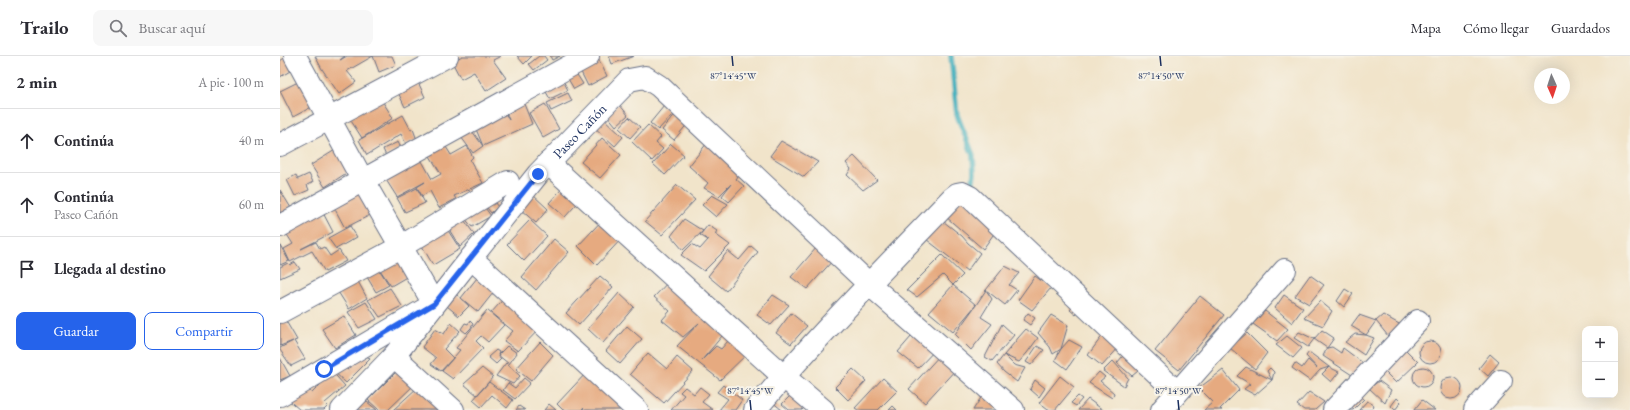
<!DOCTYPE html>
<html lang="es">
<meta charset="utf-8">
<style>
:root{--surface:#fff;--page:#f7f7f7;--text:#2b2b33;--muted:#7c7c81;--line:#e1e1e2;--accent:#2563eb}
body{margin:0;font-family:"EB Garamond",serif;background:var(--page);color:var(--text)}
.controls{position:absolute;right:12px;bottom:12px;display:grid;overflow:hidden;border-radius:8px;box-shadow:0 4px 16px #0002}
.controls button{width:36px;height:36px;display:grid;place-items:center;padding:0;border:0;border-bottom:1px solid var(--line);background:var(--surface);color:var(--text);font:20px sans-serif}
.compass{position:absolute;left:1254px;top:12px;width:36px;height:36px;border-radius:50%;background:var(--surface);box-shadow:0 4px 16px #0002;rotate:177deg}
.stop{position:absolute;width:12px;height:12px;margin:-9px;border:3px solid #2563eb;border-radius:50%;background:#fff}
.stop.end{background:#2563eb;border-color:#fff;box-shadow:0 1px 4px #0008}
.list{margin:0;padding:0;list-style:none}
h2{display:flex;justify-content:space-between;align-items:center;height:52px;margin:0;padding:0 16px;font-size:17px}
h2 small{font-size:13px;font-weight:400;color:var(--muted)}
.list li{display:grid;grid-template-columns:26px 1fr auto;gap:12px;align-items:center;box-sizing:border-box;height:64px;padding:0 16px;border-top:1px solid var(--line)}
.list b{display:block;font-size:15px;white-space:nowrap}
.list p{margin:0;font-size:13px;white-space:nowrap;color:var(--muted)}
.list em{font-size:13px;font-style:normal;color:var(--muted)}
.actions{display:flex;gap:8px;padding:12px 16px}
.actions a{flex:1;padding:9px 0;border:1px solid var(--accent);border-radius:8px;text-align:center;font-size:14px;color:var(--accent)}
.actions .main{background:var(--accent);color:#fff}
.icon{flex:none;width:22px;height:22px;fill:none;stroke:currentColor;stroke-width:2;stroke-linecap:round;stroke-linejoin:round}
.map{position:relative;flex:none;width:1350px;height:354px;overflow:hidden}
header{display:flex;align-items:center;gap:24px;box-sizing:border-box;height:56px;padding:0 20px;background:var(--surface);border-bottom:1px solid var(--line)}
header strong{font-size:19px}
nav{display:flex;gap:22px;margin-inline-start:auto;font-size:14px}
.search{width:280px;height:36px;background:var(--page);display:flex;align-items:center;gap:10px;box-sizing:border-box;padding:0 14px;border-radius:8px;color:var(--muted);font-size:15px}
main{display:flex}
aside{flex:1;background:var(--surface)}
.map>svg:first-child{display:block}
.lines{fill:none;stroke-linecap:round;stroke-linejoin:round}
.stream{stroke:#3faebc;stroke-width:5.5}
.building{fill:#e6aa80;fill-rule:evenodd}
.minor-casing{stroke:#666e84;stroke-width:24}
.minor{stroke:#fff;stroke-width:22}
.route{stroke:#2563eb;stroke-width:5}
.ticks{fill:none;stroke:#1b2f5e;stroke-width:1.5}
.labels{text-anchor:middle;stroke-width:4;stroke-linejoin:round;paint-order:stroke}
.street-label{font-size:14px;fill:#1b2f5e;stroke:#f7f3e8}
.ticks-label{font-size:10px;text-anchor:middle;fill:#1b2f5e;stroke:#f7f3e8;stroke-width:4;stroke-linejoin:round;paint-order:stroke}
</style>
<header>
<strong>Trailo</strong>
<div class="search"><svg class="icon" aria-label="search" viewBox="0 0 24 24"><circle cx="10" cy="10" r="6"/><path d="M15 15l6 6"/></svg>Buscar aquí</div>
<nav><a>Mapa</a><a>Cómo llegar</a><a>Guardados</a></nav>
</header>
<main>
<aside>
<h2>2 min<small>A pie · 100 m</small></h2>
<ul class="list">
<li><svg class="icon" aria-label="ahead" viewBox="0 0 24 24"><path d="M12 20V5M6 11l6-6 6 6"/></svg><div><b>Continúa</b></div><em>40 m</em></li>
<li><svg class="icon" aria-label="ahead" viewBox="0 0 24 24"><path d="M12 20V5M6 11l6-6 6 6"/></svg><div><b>Continúa</b><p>Paseo Cañón</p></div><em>60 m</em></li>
<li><svg class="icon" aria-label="arrive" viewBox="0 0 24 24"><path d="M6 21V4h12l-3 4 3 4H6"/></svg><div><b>Llegada al destino</b></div></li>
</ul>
<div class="actions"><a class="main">Guardar</a><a>Compartir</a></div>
</aside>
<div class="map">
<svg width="1350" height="354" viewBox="0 0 1350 354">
<rect width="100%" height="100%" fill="#f7f3e8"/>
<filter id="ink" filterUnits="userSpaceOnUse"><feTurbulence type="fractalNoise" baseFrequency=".025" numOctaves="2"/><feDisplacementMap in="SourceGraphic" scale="8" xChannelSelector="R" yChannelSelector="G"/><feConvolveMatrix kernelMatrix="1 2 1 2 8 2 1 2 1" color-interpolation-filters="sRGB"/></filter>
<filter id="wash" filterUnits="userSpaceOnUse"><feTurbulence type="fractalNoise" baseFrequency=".012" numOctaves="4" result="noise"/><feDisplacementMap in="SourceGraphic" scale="16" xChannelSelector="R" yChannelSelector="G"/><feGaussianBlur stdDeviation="0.9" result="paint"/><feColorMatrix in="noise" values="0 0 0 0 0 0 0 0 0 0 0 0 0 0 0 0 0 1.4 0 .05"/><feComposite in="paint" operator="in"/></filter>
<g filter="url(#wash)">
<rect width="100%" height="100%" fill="#f1e4ca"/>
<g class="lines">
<!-- stream -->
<path class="stream" d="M671,0L677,59L693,99L694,117L692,130"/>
</g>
<g id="blocks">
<!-- building -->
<path class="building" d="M7,0L17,11L0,21V5Z
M35,0H65L60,4L67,0H112L116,9L99,16L93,0L67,15L76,26L59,38L42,13Z
M182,0H221L213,4L226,22L206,35L194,16L181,23L172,6Z
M237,0H252L244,8Z
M259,0H264L267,4L254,14L249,8Z
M270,0H280L272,4Z
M317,0L327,20L308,30L297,8Z
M329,0H354L332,8Z
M292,11L303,28L294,33L284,16Z
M279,17L288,34L270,43L261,27Z
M24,23L37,48L13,61L0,35Z
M137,24L145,41L125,51L117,34Z
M288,37L292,45L271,55L267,47Z
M240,38L252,68L203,90L193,66L221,49L229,64L222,48Z
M99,40L113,62L82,82L68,60Z
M265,48L279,73L263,82L249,57Z
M339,48L348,59L336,70L327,59Z
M384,50L393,58L378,74L370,67Z
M397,56L409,66L394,84L382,74Z
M123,59L131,74L133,73L137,84L126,88L121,78L87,99L79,84Z
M321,60L343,81L335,90L313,70Z
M349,61L360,71L350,82L339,72Z
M187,68L203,90L193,97L175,73Z
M368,69L381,81L376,87L383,93L372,105L352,86Z
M322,82L341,99L320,122L301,106Z
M501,85L538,106L524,121L490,100Z
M118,86L121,92L106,100L103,93Z
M163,86L171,99L187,90L193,101L190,104L203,127L174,140L176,143L159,152L150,135L142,140L137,131L145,126L117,141L101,116L138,98L152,123L161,118L147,95Z
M427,87L463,114L456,123L464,130L449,146L442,140L451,128L439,140L424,132L428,127L409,110Z
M391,88L404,99L385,119L373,108Z
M60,91L74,112L45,131L31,109Z
M574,100L597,124L583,134L567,119L571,113L566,107Z
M29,118L33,126L27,129L29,134L15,140L7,124L16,119L18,123Z
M83,127L98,155L65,172L50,144Z
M287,127L303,141L285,161L269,147Z
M397,129L415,144L382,179L365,165Z
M137,132L145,147L125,156L117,142Z
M0,134L11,152L0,159Z
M252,138L268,153L256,167L240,153Z
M209,139L218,151L211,157L201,144Z
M432,139L448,148L436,161L422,149Z
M683,142L718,172L703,193L665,160Z
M200,145L211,160L192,171L180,156Z
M41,153L53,176L21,193L36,186L40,193L44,191L50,200L59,194L66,205L45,216L32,195L10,206L4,193L13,188L4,174Z
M180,158L194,178L180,191L165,167Z
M326,160L345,179L317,209L298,190Z
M659,162L682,180L688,187L700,197L687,215L642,180Z
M404,163L423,175L403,194L391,180Z
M250,164L267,180L244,205L227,188Z
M163,167L180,193L153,209L138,183Z
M428,169L437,175L435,178L450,189L424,215L401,199L412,188L420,193L428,184L420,179Z
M70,170L77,181L56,193L48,182Z
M274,183L289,196L256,234L242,221Z
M0,189L9,205L0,209Z
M471,190L478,196L446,235L428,220L448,195L459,204Z
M537,191L554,203L527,233L511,221Z
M120,195L135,216L111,230L96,208Z
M662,199L683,219L673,229L696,249L706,234L725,210L739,217L729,229L737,234L725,249L706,234L712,243L701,261L712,268L691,294L675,278L696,249L673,276L649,256L673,229L663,219L637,241L627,234Z
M15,206L20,213L0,222V211L8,207L10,209Z
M99,213L109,229L96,236L87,221Z
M201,217L217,232L198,256L181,242Z
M74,218L87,242L69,253L55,231Z
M1030,219L1044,229L1029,248L1015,240Z
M320,220L333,231L299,269L286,257Z
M755,220L771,232L752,254L738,244Z
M392,222L471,294L440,324L397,290L419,267L403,281L382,264L390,255L374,241ZM442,280L448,285L441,293L436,290L422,304Z
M110,232L122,250L100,261L88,244Z
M1065,233L1073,238L1064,251L1057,245Z
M339,237L354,251L323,287L308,273Z
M176,238L189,250L179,260L167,250Z
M227,239L263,269L238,295L224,285L233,275L211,257Z
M493,239L509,249L491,269L477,259Z
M1004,239L1023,252L1012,267L995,252Z
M920,240L944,259L899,314L875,295Z
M1040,245L1052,255L1043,270L1024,262Z
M86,246L97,263L79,272L68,256Z
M796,247L802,252L796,259L790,254Z
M207,254L224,269L208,286L201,280L196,285L203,292L173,323L162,315L180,294L176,292Z
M985,255L1008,273L997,285L973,268Z
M511,257L527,270L511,288L496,277Z
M748,257L755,262L750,269L743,264Z
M771,259L788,269L781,293L773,298L770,291L758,277Z
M1079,259L1096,265L1086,279L1071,270Z
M1103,259L1121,269L1108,280L1096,265Z
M3,260L17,284L14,285L25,303L11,310L0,294V292L13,285L0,290V262Z
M64,260L76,279L55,292L42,273Z
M190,265L193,268L191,272L186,277L181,273L185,267L188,268Z
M171,267L180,275L164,293L173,302L161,315L151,308L156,302L142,291L155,273L164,278Z
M722,268L734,279L712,305L705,301Z
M347,270L362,283L340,308L326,295Z
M638,273L659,290L638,312L618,296Z
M746,273L758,282L747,297L739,306L724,299L734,309L745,312L737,326L724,316L717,308L724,299L735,286L738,282Z
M1042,274L1054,282L1047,292L1052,291L1061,297L1063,292L1083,307L1072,319L1043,300L1047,292L1034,283Z
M1019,276L1034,283L1028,291L1014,282Z
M967,277L987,297L975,313L950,292Z
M1075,278L1086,279L1094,282L1084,299L1065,286Z
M823,279L841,289L822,310L808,299Z
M1007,280L1022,292L1013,302L996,289Z
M789,284L802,291L787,313L775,304L781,293Z
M1139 296a11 11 0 1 1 22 0a11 11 0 1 1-22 0Z
M260,286L273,299L251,325L236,313Z
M1121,289L1138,306L1116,327L1100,311Z
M227,290L237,297L229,308L218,299L221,303L216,308L208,301L216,294L219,296L218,299Z
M757,290L764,294L751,309L746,306Z
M79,294L90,303L66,327L50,312L59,306L69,315L60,305Z
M848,294L864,310L852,320L837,307Z
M1029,296L1049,311L1040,314L1030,325L1012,312L1015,307L1022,312L1028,304L1037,312L1026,300Z
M368,297L387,313L397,301L413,315L384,347L350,318Z
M661,298L677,312L645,347L629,333Z
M1210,298L1219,306L1208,320L1199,312Z
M0,302L10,320L0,324Z
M833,305L848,322L844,330L823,315Z
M226,307L240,320L233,328L216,320Z
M1133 321a10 10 0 1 1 20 0a10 10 0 1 1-20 0Z
M966,311L992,324L987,315L990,312L994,316L992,324L975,339L964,333L970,328L957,320Z
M1049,311L1059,316L1051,326L1042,318Z
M49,312L65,330L45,347L48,350L44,354H20L6,342L23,329L32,337L42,327L35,322Z
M120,312L136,327L108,354H99L88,344Z
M202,312L213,321L197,339L184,328Z
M573,313L586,325L568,344L555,331Z
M943,314L959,334L940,353L942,354H924L933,346L919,332Z
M307,316L343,351L340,354H305L303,352L301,354H283L277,348Z
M819,316L825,321L820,325L834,337L832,342L809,327Z
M780,320L794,331L775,354H768L759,347Z
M1160 332a11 11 0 1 1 22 0a11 11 0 1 1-22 0Z
M244,322L250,327L235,343L223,334L228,327L235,332Z
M603,322L617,335L598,354H578L575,352Z
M755,324L765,332L759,341L750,333Z
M1099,325L1111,334L1105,347L1089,332Z
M209,326L233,344L227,352L212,339L201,351L193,344Z
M443,329L462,344L455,354H439L448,343L437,336Z
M138,331L164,354H113Z
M405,331L414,338L420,331L429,338L422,346L433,354H391L404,339L400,336Z
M516,334L530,345L522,354H509L502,348Z
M1029,336L1044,346L1035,354H1024L1017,349Z
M1075,336L1084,343L1073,354H1057Z
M704,337L720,349L714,354H693Z
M798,340L802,343L796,350L791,347Z
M81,341L97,354H69Z
M1117,342L1121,346L1115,354L1111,350Z
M808,343L823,354H798Z
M1142,344L1155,354H1134Z
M491,345L502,354H483Z
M1087,345L1094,349L1091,354H1079Z
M269,348L276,354H264Z
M239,350L245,354H236Z
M613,350L617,354H609Z"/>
</g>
</g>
<g filter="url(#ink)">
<use href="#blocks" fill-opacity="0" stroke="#666e84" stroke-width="1"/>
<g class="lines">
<defs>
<g id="minor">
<path d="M15,0L82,123L154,248"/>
<path d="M0,89L167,0"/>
<path d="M268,107L503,320L543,354"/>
<path d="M0,170L308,0"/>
<path d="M191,202L357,354"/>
<path d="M0,256L122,190L228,126"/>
<path d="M114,300L173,354"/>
<path d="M0,339L144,254"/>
<path id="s1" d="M62,354L114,300L191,202L258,118L349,24L365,21L379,30L589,228L733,354"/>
<path d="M475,354C537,280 605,212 672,142L677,138L682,137L690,141L897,336"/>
<path d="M882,354L1005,214"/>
<path d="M1054,354L1138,265"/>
<path d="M1195,354L1221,325"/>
</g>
</defs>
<!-- minor casing -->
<use href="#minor" class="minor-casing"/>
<!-- minor -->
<use href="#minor" class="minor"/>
</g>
</g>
<g class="lines" filter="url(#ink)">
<!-- route -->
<path class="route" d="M44,313L154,248L258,118"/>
</g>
<!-- ticks -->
<path class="ticks" d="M452,0L453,10M880,0L881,10M470,344L471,354M898,344L899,354"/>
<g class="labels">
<!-- street labels -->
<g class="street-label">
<text dy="5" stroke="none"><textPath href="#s1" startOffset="367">Paseo Cañón</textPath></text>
</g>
</g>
<g class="ticks-label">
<text x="453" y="23">87°14'45"W</text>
<text x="881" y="23">87°14'50"W</text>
<text x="470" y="338">87°14'45"W</text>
<text x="898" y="338">87°14'50"W</text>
</g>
</svg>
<div class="controls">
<button>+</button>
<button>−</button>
</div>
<svg class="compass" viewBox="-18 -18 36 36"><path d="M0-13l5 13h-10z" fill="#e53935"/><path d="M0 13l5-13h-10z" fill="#7c7c81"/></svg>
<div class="stop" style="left:44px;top:313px"></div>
<div class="stop end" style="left:258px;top:118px"></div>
</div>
</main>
